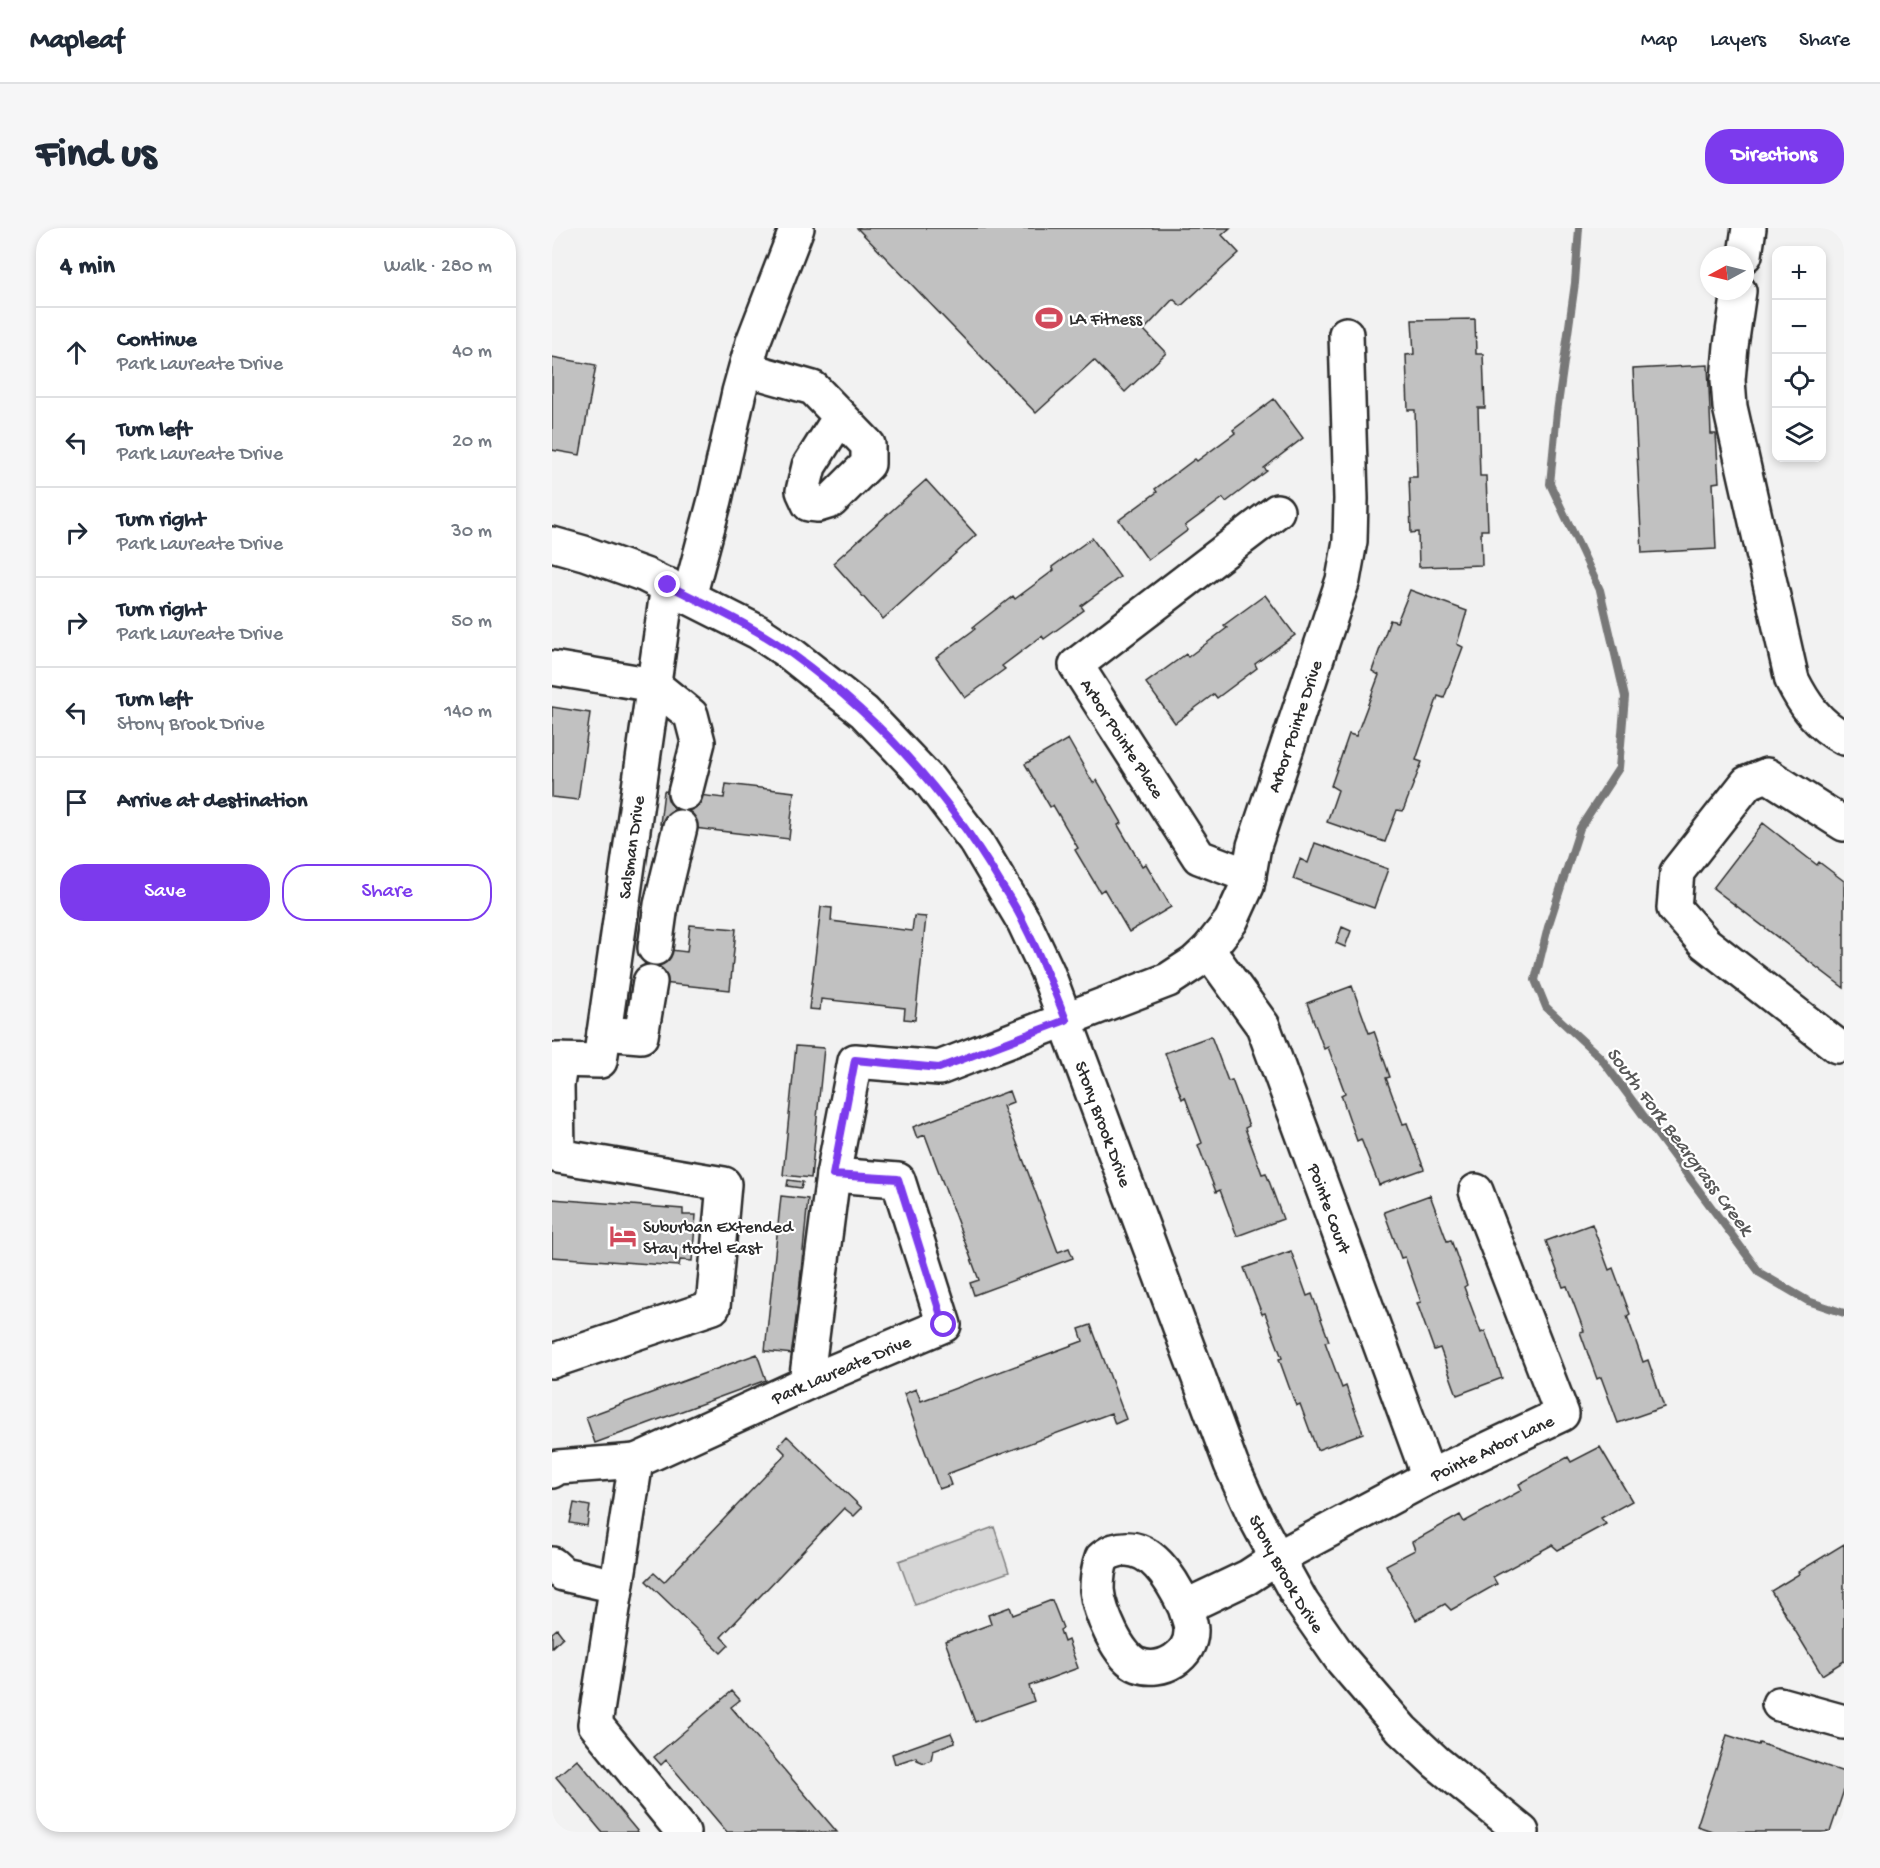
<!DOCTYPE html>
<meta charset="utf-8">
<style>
:root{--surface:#fff;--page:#f6f6f7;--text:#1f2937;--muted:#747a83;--line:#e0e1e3;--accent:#7c3aed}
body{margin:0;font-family:"Gochi Hand",sans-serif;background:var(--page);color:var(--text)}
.controls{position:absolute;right:18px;top:18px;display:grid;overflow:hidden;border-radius:12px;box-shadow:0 3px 9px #0003}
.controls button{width:54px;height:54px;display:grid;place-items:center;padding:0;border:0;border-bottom:2px solid var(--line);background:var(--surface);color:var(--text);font:30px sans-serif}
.compass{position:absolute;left:1148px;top:18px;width:54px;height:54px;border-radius:50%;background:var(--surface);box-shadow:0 3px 9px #0003;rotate:263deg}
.stop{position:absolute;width:18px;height:18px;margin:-14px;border:4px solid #7c3aed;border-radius:50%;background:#fff}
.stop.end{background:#7c3aed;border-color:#fff;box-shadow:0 2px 6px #0008}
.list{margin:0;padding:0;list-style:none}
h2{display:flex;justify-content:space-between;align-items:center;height:78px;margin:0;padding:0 24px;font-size:26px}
h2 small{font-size:20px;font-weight:400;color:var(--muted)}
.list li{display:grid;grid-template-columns:39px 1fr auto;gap:18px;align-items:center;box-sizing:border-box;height:90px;padding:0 24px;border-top:2px solid var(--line)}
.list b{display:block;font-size:22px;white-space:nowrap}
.list p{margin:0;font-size:20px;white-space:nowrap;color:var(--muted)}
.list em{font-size:20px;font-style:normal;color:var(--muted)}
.actions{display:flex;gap:12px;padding:18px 24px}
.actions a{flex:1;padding:14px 0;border:2px solid var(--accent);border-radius:24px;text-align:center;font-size:21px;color:var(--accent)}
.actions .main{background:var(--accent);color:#fff}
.icon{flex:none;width:33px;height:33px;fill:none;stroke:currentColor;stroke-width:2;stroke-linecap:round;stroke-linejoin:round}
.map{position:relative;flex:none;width:1292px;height:1604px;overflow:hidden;border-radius:24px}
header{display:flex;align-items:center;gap:36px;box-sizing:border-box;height:84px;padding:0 30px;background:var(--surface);border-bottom:2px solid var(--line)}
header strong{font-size:28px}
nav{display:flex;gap:33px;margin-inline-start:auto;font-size:21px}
.intro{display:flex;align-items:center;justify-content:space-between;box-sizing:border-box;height:144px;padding:0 36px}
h1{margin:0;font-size:42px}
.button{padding:15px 27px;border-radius:24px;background:var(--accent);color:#fff;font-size:21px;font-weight:700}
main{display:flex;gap:36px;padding:0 36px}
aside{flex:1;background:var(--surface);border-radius:24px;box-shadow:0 3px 9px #0003}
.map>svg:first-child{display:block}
.green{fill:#d5d5d5;stroke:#808080;stroke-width:1.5}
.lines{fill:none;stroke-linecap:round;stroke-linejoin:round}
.stream{stroke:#787878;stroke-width:8}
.building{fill:#c1c1c1;stroke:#2b2b2b;stroke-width:1.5}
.minor-casing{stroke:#2b2b2b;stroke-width:38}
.minor{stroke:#fff;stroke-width:33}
.route{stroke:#7c3aed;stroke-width:8}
.labels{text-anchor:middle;stroke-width:4.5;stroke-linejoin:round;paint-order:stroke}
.poi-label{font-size:18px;fill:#2b2b2b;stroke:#fff;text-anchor:start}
.street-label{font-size:18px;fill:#2b2b2b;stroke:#fff}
.water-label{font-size:20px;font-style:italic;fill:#585858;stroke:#fff}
</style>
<header>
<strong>Mapleaf</strong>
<nav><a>Map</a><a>Layers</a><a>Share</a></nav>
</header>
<div class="intro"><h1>Find us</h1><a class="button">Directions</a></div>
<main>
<aside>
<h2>4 min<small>Walk · 280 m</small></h2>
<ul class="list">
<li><svg class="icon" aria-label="ahead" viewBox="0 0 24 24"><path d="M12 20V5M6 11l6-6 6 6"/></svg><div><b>Continue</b><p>Park Laureate Drive</p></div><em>40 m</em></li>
<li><svg class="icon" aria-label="left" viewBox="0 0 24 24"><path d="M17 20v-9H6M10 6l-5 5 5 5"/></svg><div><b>Turn left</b><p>Park Laureate Drive</p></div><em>20 m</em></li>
<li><svg class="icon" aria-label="right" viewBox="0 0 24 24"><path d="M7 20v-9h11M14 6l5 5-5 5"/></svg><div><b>Turn right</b><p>Park Laureate Drive</p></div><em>30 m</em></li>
<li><svg class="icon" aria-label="right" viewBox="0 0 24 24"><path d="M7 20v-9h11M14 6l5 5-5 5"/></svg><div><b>Turn right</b><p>Park Laureate Drive</p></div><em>50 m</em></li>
<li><svg class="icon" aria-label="left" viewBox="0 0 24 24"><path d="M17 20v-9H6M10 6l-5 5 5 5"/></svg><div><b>Turn left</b><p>Stony Brook Drive</p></div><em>140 m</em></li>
<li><svg class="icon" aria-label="arrive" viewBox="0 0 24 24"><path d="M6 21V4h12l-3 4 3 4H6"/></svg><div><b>Arrive at destination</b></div></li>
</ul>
<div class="actions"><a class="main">Save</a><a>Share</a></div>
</aside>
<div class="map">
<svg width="1292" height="1604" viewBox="0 0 1292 1604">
<rect width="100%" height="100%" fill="#f2f2f2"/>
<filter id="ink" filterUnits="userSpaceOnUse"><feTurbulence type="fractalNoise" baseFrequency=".0167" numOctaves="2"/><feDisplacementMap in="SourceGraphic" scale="12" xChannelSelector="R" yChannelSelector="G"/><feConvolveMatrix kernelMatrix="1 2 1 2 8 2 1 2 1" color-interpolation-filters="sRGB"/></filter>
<g filter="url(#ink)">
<!-- green -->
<path class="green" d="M442,1299L457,1344L363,1377L347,1333Z"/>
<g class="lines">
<!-- stream -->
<path class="stream" d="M1027,0L1023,55L1005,184L998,256L1048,362L1073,469L1067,540L1028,600L996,699L983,752L994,779L1048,829L1208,1045L1256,1073L1292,1085"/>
</g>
<!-- building -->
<path class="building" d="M305,0H678L670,7L687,25L629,78L621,71L592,102L614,125L573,164L542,132L484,185Z
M923,91L924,126H931L933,180H926L928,248H934L936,302H929L930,337L867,339L866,304L859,305L857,249H865L863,182H856L854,127L862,126L860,92Z
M0,129L44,137L28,227L0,222Z
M1156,137L1159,206H1164L1167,254L1161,255L1164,321L1090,325L1081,141Z
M722,171L751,210L712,240L715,243L674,274L671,270L633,298L636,302L596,332L567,292L605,264L603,261L643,231L645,233L683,205L681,202Z
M374,252L424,307L331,391L281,335Z
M540,310L568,349L529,378L532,382L492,411L490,408L450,438L453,441L413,470L384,430L423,401L421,399L461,368L463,371L502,342L500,339Z
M858,362L915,383L905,416L911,419L892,470L886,468L864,532L870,534L851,583L845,582L833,614L775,594L786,562L779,558L797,506L804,508L827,447L820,443L838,392L845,394Z
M713,367L743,407L703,436L705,440L665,470L662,466L623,495L594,455L634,426L636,429L675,400L672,397Z
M0,479L38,485L26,572L0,569Z
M516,511L541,555L545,552L570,595L566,597L590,638L594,636L619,679L577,704L552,661L548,664L523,622L526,620L501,577L498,579L473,536Z
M174,556L242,564L237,611L108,596L112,563L172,570Z
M1211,595L1265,637L1267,634L1292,653V760L1161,660Z
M763,615L836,641L822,680L741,651L748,631L756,635Z
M269,679L280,680L279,693L360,703L362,688L374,689L363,792L352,791L353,780L269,771L268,782L257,781Z
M138,697L184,701L178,762L91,753L94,719L135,724Z
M790,699L799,703L793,719L784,715Z
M800,758L817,805L822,803L838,849L834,850L851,896L855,895L872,941L827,957L809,911L805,913L789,867L793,865L776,819L772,821L755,775Z
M659,808L676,853L680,852L697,898L693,900L710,946L714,945L731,991L685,1008L668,962L664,964L646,917L650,915L633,869L630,871L613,825Z
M244,818L272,820L259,950L231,947Z
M457,863L461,874L451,878L506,1024L517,1020L521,1030L422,1067L418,1055L427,1052L373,907L365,910L361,899Z
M236,952L251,954L249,960L235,958Z
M878,967L895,1013L899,1012L915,1057L912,1059L929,1105L933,1103L950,1150L905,1167L888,1120L882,1122L865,1075L869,1074L853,1029L849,1030L832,984Z
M229,968L256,971L241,1126L213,1123Z
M0,971L131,981V987H144L140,1033L128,1032L127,1038L0,1029Z
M1040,996L1057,1042L1061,1040L1078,1086L1075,1088L1091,1134L1096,1132L1112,1179L1066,1195L1049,1149L1045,1151L1028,1104L1032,1103L1015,1058L1011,1059L994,1013Z
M739,1023L755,1068L760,1066L777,1113L773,1114L790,1160L794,1158L811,1205L765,1222L748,1176L744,1178L727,1131L730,1130L713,1085L710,1086L692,1040Z
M539,1097L574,1191L563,1196L559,1185L395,1246L399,1257L387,1261L352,1166L364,1161L369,1173L531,1113L527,1101Z
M205,1126L214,1152L43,1215L34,1189Z
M235,1208L310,1280L302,1288L292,1280L169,1409L177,1417L169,1425L94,1353L102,1345L112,1354L234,1226L226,1218Z
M1048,1219L1080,1273L1049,1290L1054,1296L1006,1322L1000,1317L941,1349L945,1356L899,1382L893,1376L864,1392L834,1337L863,1322L860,1314L908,1287L912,1294L970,1262L967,1256L1016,1229L1019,1234Z
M22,1275L38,1278L35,1298L18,1295Z
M1292,1316V1433L1270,1447L1219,1363L1247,1346L1246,1344Z
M500,1372L511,1400L508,1402L512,1414L516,1412L526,1440L477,1458L482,1473L423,1494L393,1413L439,1396L436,1387L458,1379L461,1387Z
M5,1401L11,1409L0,1419V1405Z
M180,1463L188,1472L179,1479L285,1604H175L114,1532L109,1537L102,1529Z
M399,1505L403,1514L381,1522L379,1532L372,1535L365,1532L364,1529L343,1536L340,1526Z
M1175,1507L1206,1517L1207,1515L1292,1544V1562L1278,1604H1163L1145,1598Z
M25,1531L86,1604H50L4,1549Z"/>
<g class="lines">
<defs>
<g id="minor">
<path d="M1193,27L1197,0"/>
<path d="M1187,63L1179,118L1176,152L1178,179L1240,452C1252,476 1266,497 1292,510"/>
<path d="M194,141L261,160L316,217V236L279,273L266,277L257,276L251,263L257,238L288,189"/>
<path id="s1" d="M0,316L32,325L93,347L206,404L239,426L312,484L377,552L425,615L472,694L495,743L679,1236L701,1285L725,1330L750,1375L789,1431L850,1502L884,1534L970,1604"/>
<path d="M137,369L163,272L187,164L201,114L245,0"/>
<path d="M0,440L102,457L139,487L146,514L133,565"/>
<path d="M697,648L647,629L524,437L725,283"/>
<path d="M103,720L109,677L128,599"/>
<path id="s2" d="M656,722L711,798L877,1249"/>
<path d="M52,805L89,808L98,754"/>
<path d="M1285,818L1153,715L1122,680L1125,644L1195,555L1215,547L1292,596"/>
<path id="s3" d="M0,832L48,833L116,357"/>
<path d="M0,1133L161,1079L172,956L6,928L5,857L9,832"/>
<path d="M254,1155L281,947"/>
<path d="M0,1243L6,1239L84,1233"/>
<path d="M0,1336L11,1346L64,1358"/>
<path id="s4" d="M633,1379C621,1354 598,1311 562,1323C558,1324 553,1328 550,1330C546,1341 545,1350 545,1362C547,1382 566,1430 586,1437C610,1446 640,1428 639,1402C639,1395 635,1386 633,1379L696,1349L725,1330L877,1249L1010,1186L924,963"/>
<path d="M1227,1476L1292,1494"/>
<path id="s5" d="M131,1604L43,1496L84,1233L259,1153L392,1097L346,952L281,947L303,833L387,840L616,752L642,735L656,722L679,693L695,658L702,618L791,352L798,313L799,271L794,106"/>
</g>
</defs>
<!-- minor casing -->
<use href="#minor" class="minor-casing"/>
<!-- minor -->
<use href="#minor" class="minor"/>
</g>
</g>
<g class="lines" filter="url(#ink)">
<!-- route -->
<path class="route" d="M116,357C158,379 202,398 240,426C327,489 395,564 449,656C457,669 466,682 472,696C488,727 501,759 514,792L387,840L303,832L281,947L346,951L392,1097"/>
</g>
<!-- icons -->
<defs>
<symbol id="stadium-bare" viewBox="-9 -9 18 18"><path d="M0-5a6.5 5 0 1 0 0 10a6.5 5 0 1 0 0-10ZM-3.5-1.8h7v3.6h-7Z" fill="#d1495b" stroke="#fff" stroke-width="2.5" paint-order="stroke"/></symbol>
<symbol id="hotel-bare" viewBox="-9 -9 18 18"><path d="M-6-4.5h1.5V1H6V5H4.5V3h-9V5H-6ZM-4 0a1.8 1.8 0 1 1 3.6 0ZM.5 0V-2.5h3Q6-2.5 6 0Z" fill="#d1495b" stroke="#fff" stroke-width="2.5" paint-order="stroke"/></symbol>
</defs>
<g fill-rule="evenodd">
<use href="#stadium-bare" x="478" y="71" width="38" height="38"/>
<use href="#hotel-bare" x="52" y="989" width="38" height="38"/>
</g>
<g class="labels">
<!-- poi labels -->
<g class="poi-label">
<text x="517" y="96">LA Fitness</text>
<text x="91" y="1004">Suburban Extended<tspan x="91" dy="21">Stay Hotel East</tspan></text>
</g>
<!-- street labels -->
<g class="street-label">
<text dy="6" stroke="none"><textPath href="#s5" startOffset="1698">Arbor Pointe Drive</textPath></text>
<text transform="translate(571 510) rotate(57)" y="6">Arbor Pointe Place</text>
<text dy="6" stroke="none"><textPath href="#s3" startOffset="264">Salsman Drive</textPath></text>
<text dy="6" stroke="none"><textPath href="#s1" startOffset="840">Stony Brook Drive</textPath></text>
<text dy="6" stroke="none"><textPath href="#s2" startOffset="288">Pointe Court</textPath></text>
<text dy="6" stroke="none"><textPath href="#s5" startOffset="630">Park Laureate Drive</textPath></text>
<text dy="6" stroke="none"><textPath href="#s4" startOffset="678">Pointe Arbor Lane</textPath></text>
<text dy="6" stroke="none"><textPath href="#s1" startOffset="1326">Stony Brook Drive</textPath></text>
</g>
<!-- water labels -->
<g class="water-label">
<text transform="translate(1129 912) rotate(53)" y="7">South Fork Beargrass Creek</text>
</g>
</g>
</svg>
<div class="controls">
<button>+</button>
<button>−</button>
<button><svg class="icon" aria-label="locate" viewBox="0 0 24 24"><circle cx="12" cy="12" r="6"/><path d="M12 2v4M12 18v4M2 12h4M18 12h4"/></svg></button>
<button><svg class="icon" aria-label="layers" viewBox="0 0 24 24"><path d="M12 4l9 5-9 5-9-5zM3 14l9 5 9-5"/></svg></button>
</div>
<svg class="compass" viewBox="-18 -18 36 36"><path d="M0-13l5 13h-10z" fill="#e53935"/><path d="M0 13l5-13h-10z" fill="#747a83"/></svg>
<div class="stop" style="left:392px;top:1097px"></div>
<div class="stop end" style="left:116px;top:357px"></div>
</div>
</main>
